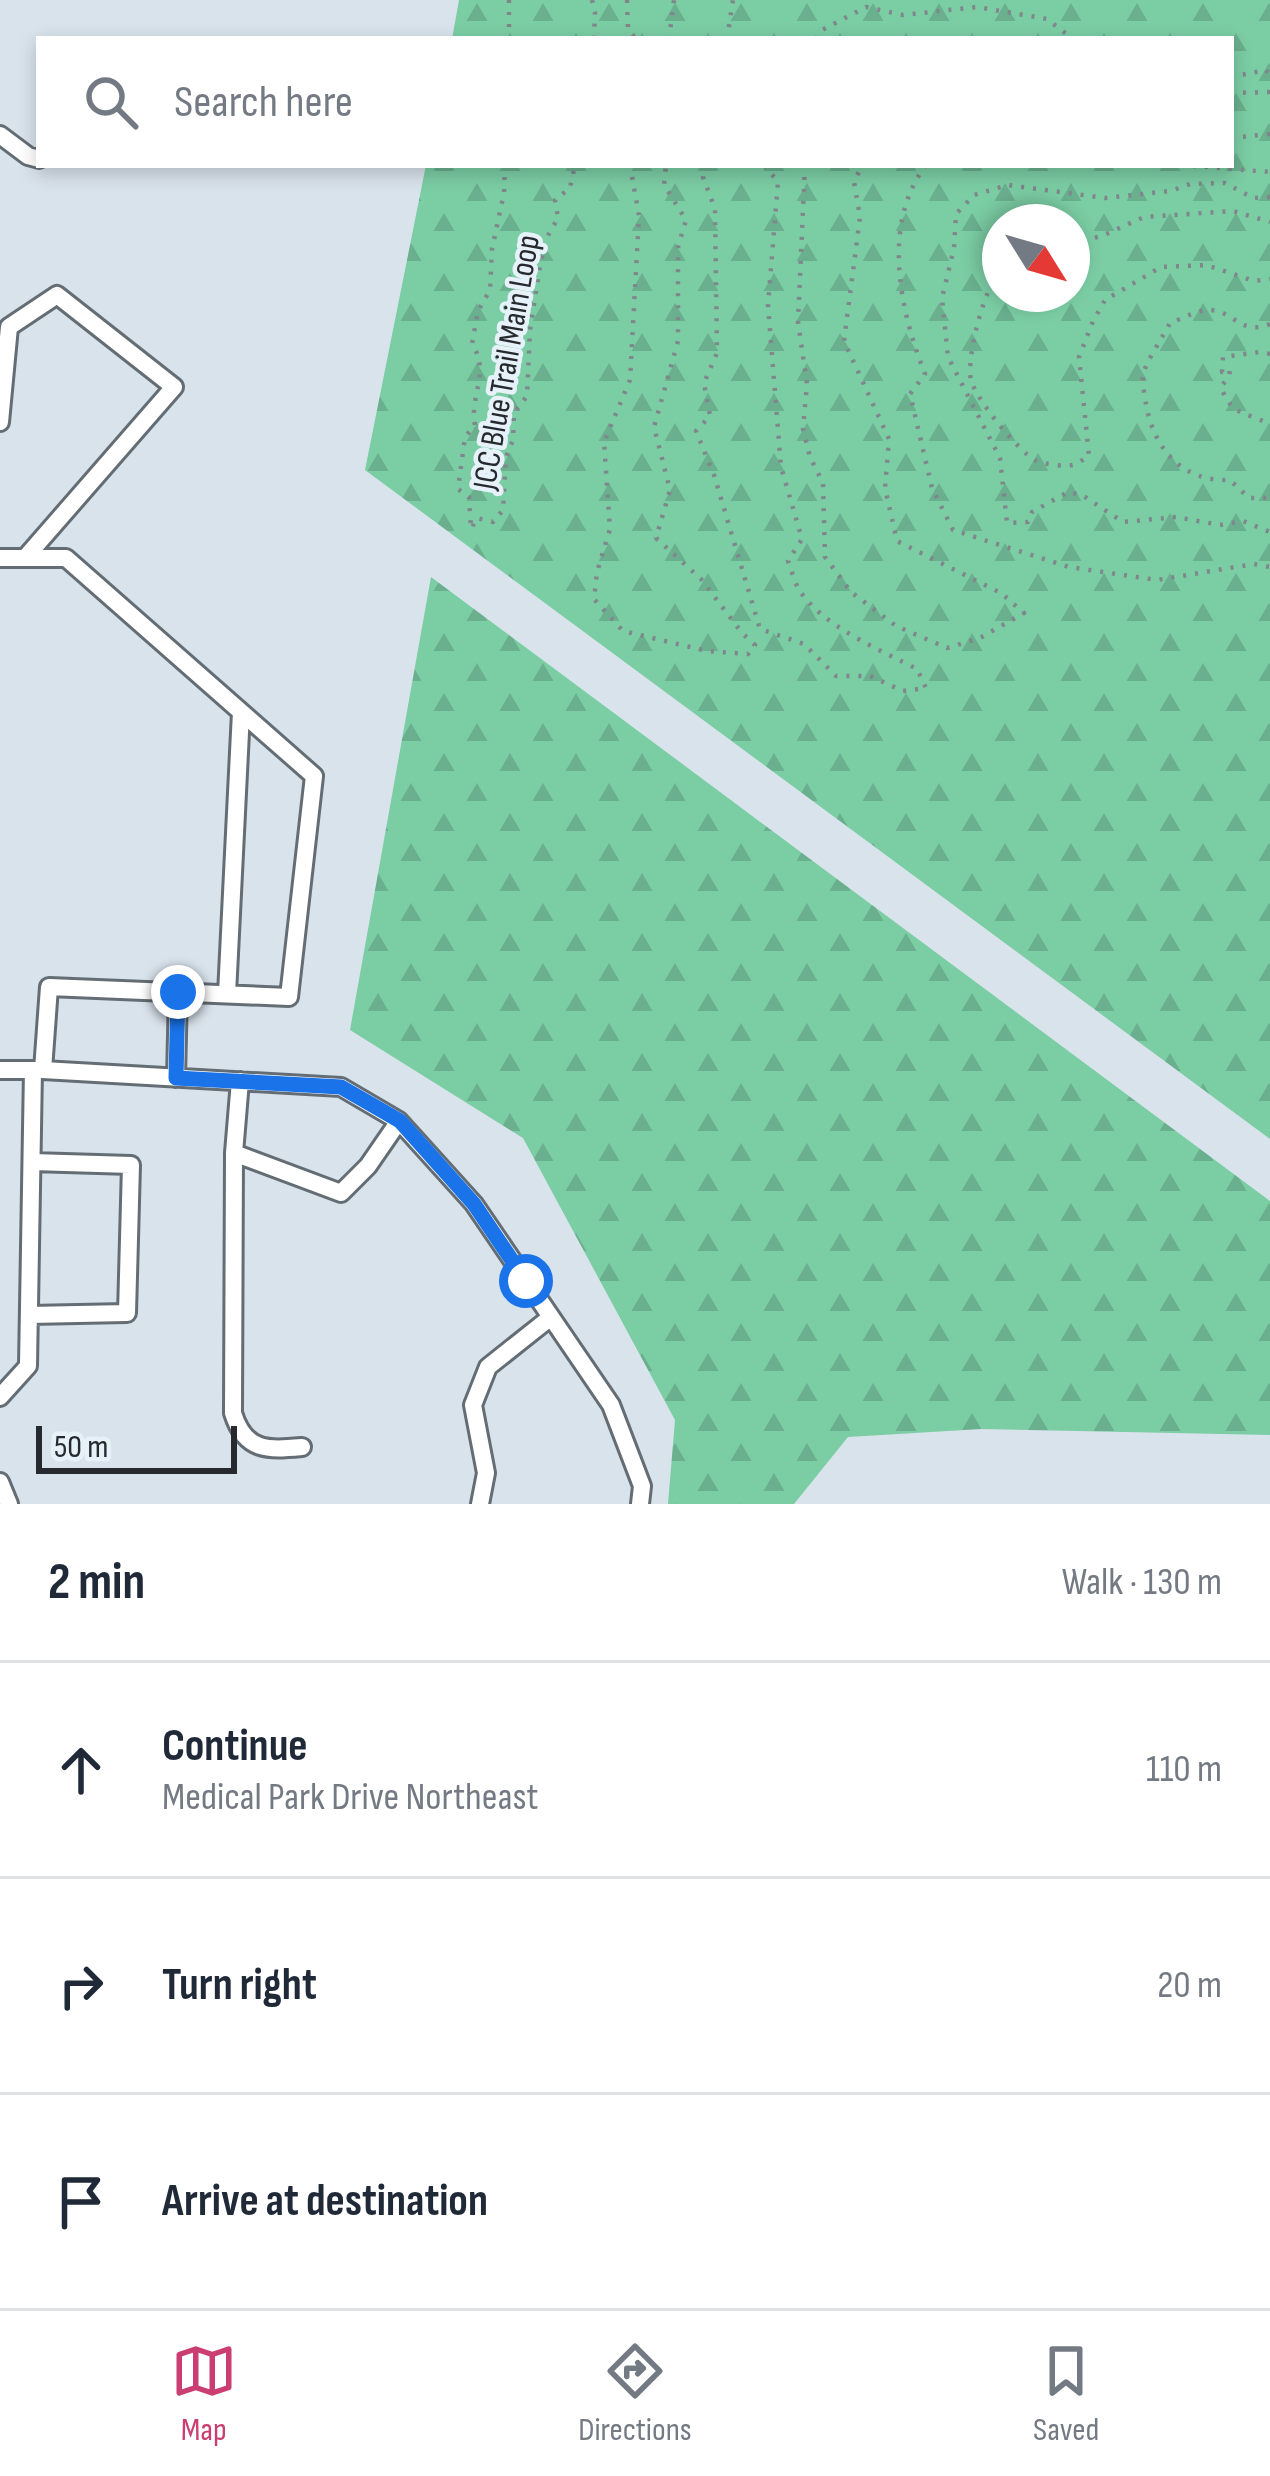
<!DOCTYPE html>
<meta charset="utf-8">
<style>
:root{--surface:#fff;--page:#f2f2f3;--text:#1f2937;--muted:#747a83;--line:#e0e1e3;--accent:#ca3e71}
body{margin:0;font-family:"Sofia Sans Condensed",sans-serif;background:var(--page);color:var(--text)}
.compass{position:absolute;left:982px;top:204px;width:108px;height:108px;border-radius:50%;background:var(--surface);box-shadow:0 6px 18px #0003;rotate:127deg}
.scale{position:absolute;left:36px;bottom:30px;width:201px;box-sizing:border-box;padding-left:12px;border:6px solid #262a2e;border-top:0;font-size:33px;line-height:42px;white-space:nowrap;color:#262a2e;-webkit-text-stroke:9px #e6f1f9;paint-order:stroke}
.stop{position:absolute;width:36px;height:36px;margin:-27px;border:9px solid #1a73e8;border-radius:50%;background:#fff}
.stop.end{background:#1a73e8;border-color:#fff;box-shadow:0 3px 12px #0008}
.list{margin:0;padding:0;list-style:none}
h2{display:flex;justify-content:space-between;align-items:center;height:156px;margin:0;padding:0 48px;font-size:51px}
h2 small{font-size:39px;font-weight:400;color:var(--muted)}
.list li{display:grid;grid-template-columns:78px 1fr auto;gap:36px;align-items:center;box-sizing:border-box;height:216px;padding:0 48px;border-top:3px solid var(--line)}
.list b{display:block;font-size:45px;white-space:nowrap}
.list p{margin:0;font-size:39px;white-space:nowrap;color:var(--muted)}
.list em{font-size:39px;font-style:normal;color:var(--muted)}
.icon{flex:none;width:66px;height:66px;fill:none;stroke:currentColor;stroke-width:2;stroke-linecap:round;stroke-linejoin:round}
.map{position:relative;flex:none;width:1270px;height:1504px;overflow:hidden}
.search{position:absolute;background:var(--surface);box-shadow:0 6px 18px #0003;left:36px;right:36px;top:36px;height:132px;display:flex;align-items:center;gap:30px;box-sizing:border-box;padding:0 42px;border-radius:0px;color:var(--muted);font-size:45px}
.sheet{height:804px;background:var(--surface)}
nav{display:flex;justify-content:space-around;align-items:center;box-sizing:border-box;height:168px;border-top:3px solid var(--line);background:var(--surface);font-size:33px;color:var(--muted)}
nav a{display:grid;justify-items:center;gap:6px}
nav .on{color:var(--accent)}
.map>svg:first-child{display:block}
.forest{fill:url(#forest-firs);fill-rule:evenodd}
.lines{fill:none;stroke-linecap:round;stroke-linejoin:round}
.lane-casing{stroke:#646d74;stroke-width:22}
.path{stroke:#7f868c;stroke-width:4.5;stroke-dasharray:3 9;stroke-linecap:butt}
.lane{stroke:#fff;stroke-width:16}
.route{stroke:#1a73e8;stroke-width:15}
.labels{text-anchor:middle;stroke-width:9;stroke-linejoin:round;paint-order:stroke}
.street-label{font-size:33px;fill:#262a2e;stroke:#e6f1f9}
</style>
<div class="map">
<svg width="1270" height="1504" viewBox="0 0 1270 1504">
<defs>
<pattern id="forest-firs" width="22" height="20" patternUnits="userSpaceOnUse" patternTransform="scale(3)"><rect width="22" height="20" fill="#7bcda4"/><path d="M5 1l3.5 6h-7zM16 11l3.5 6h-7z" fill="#6ab08e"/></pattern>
</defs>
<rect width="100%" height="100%" fill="#d9e3ec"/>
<!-- forest -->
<path class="forest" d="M459,0H1270V1139L365,470L426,165H1231V39H452ZM1000,222H1072V294H1000Z
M431,577L1270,1201V1435L981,1429L848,1437L794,1504H668L675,1420L523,1138L350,1030Z"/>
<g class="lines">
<defs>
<path id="lane" d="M0,135L28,156L39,159
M0,422L9,327L57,295L174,387L25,558
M0,558H66L314,776L289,997L49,987L43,1070
M227,994L241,712
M0,1070H43L341,1087L399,1121L474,1204L611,1405L642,1486L640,1504
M176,1078L178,992
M240,1081L234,1153L341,1193L368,1166L399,1121
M234,1153L233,1413C245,1452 268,1450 302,1447
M29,1315L127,1313L131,1165L32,1162
M0,1397L28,1366L33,1070
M0,1482L9,1504
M480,1504L486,1473L473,1405L488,1367L551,1317"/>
</defs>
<!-- lane casing -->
<use href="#lane" class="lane-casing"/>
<!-- path -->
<path class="path" d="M509,0V39
M592,0L595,12L594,39
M627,0L628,29L636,39
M669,39L674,0
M727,39L733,0
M816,39L822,30L866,7L903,15L977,7L1047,19L1073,39
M1231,77L1266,70L1270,75
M1231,93L1270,92
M1231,138L1270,134
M505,165L504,193L492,249L490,290L478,311L472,344C491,372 469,396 475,425L465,437L458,489L469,497L471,529L477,518L493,522L503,510L506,457L513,440L514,413L527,396L530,330L541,260L547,237L558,218L555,200L570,188L575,165
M630,165L639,216L630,380L604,442L610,529L597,572L594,599L623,631L707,651L748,654L755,645L742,633L701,579L656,538L670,490L654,427L678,341V247L686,220L664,185L666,165
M707,165L703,177L715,209L717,353L704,383L710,416L696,431L714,475L760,629L804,644L836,676H870L903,691L926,688L917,669C880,650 820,625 798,588C794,580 791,569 788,561L802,539L781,467L768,305L778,182L764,165
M805,165L798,322L807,384L803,429L810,457L823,483L825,557L851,592L896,626L947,648L980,638L1024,613L1001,593L897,541L885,488L889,439L844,341L860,217L854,182L862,165
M926,165C881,224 900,311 925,374L910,394L932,488L953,530L1069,567L1157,580L1254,564L1270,567
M1009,165H1026
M1109,165H1128
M1181,165L1270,172
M1270,197L1253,198L1225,183L1190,184L1170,191L1105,198L1008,185L974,195L956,214L954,248L942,298L948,357L1000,458L1007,523L1028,522L1032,512L1068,492L1082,495L1123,522L1176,517L1220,525L1243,521L1270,532
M1072,245L1104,235L1144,217L1233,211L1270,222
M1000,273C984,286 966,359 971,380C976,399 1017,450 1035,460C1042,464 1064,467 1072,465C1078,464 1083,459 1089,456L1079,357L1093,321L1105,300L1161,267L1206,265L1254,281L1270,279
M1270,324C1241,336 1235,312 1211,310C1198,309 1182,319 1170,323C1163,337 1146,361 1143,375C1142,383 1145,397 1146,404C1154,450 1183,482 1230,480L1249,498H1270
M1270,354L1260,352L1223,357L1222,372L1230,370L1229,376L1221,387C1233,419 1246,410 1270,425"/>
<!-- lane -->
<use href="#lane" class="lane"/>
</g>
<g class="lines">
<!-- route -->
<path class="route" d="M178,992L176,1078L341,1087L400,1121L474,1204L526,1281"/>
</g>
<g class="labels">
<!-- street labels -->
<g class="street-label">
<text transform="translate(505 362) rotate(-80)" y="12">JCC Blue Trail Main Loop</text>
</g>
</g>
</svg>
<svg class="compass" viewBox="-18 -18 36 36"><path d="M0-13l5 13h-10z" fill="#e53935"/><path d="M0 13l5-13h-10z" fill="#747a83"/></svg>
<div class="scale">50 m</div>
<div class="stop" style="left:526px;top:1281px"></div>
<div class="stop end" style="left:178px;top:992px"></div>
<div class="search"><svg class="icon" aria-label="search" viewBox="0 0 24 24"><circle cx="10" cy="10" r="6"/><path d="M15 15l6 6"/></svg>Search here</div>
</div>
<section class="sheet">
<h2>2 min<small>Walk · 130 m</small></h2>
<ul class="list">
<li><svg class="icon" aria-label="ahead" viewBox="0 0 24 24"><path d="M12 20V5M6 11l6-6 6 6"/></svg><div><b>Continue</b><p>Medical Park Drive Northeast</p></div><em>110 m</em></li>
<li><svg class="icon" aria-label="right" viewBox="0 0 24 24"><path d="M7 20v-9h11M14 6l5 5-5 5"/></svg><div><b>Turn right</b></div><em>20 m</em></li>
<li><svg class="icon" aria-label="arrive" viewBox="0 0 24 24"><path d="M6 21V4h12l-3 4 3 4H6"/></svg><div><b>Arrive at destination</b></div></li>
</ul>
</section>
<nav>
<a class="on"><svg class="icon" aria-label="map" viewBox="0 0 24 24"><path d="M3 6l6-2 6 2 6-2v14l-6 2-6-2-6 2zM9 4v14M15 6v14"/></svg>Map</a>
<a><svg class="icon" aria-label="directions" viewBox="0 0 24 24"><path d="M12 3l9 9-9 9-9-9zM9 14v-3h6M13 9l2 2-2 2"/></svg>Directions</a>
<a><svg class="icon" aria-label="saved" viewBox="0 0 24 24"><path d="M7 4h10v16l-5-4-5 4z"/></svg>Saved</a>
</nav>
